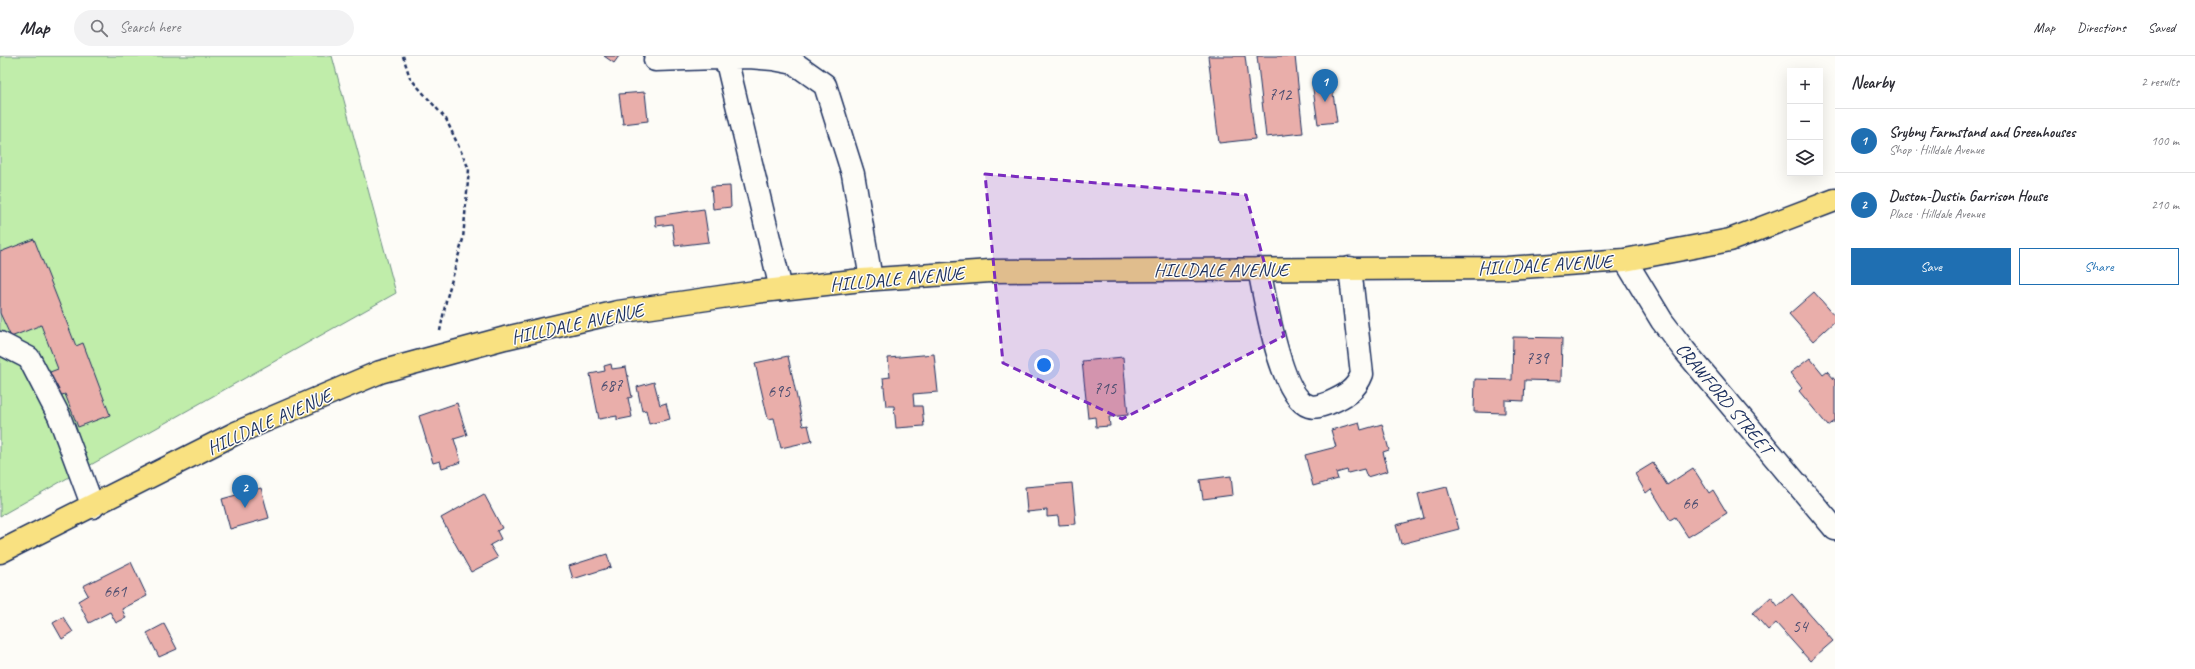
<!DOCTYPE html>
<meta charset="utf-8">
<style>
:root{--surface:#fff;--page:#f2f2f3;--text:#2b2b33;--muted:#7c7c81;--line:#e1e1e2;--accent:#1f6fb2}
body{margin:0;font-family:Caveat,sans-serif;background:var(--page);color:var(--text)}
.controls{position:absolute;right:12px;top:12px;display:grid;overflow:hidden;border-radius:0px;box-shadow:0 4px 16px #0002}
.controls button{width:36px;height:36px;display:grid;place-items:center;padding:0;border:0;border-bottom:1px solid var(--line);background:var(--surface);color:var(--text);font:20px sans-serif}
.you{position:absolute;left:1044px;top:309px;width:14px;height:14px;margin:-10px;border:3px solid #fff;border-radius:50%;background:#1a73e8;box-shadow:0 0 0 6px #1a73e833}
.badge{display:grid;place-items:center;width:26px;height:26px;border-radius:50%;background:var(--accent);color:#fff;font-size:13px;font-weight:700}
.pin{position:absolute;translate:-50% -33px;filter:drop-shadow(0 1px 2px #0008)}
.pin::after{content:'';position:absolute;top:21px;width:14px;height:12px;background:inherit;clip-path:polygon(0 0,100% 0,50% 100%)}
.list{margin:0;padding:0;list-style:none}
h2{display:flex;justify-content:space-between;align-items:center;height:52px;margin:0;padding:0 16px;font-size:17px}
h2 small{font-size:13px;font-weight:400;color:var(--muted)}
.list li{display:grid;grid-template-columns:26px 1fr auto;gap:12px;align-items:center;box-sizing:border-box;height:64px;padding:0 16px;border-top:1px solid var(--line)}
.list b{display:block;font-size:15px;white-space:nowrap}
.list p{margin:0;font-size:13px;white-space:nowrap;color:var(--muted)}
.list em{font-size:13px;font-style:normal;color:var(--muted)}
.actions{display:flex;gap:8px;padding:12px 16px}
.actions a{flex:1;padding:9px 0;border:1px solid var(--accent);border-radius:0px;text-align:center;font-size:14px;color:var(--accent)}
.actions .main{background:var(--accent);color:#fff}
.icon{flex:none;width:22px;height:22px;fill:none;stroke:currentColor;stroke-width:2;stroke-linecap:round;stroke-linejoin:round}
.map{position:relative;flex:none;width:1835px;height:613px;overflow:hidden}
header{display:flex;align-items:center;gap:24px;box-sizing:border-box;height:56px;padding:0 20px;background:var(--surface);border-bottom:1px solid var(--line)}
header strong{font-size:19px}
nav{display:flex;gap:22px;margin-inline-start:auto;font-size:14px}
.search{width:280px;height:36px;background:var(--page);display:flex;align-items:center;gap:10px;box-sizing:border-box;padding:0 14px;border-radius:22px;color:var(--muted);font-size:15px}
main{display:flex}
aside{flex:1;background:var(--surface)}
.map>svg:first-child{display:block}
.green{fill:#c0edaa;stroke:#6e8e84}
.building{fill:#e9aeaa;stroke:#1b2f5e}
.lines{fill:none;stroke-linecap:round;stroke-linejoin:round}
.minor-casing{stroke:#1b2f5e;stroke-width:25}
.major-casing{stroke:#1b2f5e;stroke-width:25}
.path{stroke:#1b2f5e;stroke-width:2.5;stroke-dasharray:4 3;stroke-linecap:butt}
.minor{stroke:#fdfcf7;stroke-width:22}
.major{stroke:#f9e181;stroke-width:22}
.marked{fill:#7b2cbf;fill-opacity:0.2;stroke:#7b2cbf;stroke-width:3;stroke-dasharray:8 5;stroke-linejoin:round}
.labels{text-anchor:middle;stroke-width:3;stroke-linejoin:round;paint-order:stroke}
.number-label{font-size:17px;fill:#4e4f71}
.street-label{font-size:19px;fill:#1b2f5e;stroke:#fdfcf7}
</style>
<header>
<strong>Map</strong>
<div class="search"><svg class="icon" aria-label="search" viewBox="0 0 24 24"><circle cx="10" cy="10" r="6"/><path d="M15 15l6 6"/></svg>Search here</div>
<nav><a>Map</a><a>Directions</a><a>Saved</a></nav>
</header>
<main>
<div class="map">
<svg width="1835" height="613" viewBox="0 0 1835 613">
<rect width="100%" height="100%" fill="#fdfcf7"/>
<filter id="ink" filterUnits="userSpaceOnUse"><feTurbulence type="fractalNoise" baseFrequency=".025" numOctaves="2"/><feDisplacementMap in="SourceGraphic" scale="8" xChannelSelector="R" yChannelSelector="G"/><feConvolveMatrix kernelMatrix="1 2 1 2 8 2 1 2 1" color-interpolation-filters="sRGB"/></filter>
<g filter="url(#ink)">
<!-- green -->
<path class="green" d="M0,0H332L396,237L0,460Z"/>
<!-- building -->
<path class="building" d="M604,0H619L614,7Z
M1208,0H1245L1255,83L1219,87Z
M1257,0H1295L1303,77L1266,81Z
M1331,23L1337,66L1318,68L1312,26Z
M645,36L648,65L623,68L619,38Z
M730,130L731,151L713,153L711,131Z
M704,153L709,186L675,190L672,168L656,170L655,160Z
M34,183L76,290L83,287L110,359L78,371L65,338L59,340L50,316L58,313L41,269L11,281L0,257V196Z
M1814,236L1835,260V265L1813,285L1789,258Z
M1513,281L1562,282L1561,325L1525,324L1524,345L1505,344V357L1474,356L1475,323L1512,324Z
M934,298L938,336L913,338L914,350H922L924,370L896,372L894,350H886L883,322L890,321L888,302Z
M788,300L803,370L808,369L812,385L781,392L774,362L768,363L755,307Z
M1123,301L1128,359L1109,361L1110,370L1096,371L1095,361L1088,362L1082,305Z
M1810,302L1823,318L1827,315L1835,324V365L1828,370L1799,335L1802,332L1790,317Z
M611,308L612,313L626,311L632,341L628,342L632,361L617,364V360L599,363L590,318L605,315L604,310Z
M654,326L660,349L666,347L670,363L649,368L646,354L642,355L637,331Z
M457,347L467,379L454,383L461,406L442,412L440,405L433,407L419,360Z
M1359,366L1361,374L1382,368L1389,394L1383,396L1388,415L1367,421L1364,413L1348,417L1347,414L1336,417L1338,423L1313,430L1305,399L1336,391L1331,374Z
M1653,407L1667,429L1693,412L1709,437L1713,434L1727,457L1688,481L1675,461L1670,464L1651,433L1646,437L1635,418Z
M1231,420L1233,439L1203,443L1200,424Z
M1072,427L1076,468L1059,469L1058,460L1047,461V454L1027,456L1025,431Z
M1447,431L1459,473L1401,488L1396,469L1424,462L1418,438Z
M261,432L269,462L230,473L222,443Z
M484,438L502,472L497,475L501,483L490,489L498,502L471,516L441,462Z
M607,498L611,511L573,523L569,510Z
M131,506L147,540L122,553L126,562L116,567L110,556L89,567L78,545L88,539L83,530Z
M1792,538L1833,585L1810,605L1776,567L1768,574L1753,557L1771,541L1778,550Z
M63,561L73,576L62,583L53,567Z
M164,568L177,593L159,601L147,577Z"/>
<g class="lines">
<defs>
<path id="minor" d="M726,2L781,233
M655,4L749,1L773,3L794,7L825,29L853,118L871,223
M1625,204L1662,265L1685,295L1835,473
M1259,213C1265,241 1280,341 1309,350C1315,352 1323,349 1329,347C1345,340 1356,334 1362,318L1350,212
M0,287L29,302L59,360L93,451"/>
<path id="major" d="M0,496L236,377L380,316L505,282L618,256L755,236L862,224L990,215L1507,212L1625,204L1730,184L1835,144"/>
</defs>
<!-- minor casing -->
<use href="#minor" class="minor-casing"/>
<!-- major casing -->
<use href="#major" class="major-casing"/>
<!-- path -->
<path class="path" d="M403,0L410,22L446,63L469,113L463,183L446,245L440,275"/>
<!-- minor -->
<use href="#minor" class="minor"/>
<!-- major -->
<use href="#major" class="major"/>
</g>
</g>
<!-- marked area -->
<path class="marked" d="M985,118L1246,139L1284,280L1122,363L1003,307Z"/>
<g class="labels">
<!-- number labels -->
<g class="number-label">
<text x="1280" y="44">712</text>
<text x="1537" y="308">739</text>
<text x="611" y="335">687</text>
<text x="1105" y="338">715</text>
<text x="779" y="341">695</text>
<text x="1690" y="453">66</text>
<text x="115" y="541">661</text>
<text x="1800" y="576">54</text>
</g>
<!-- street labels -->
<g class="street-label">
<text transform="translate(1545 208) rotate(-3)" y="7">HILLDALE AVENUE</text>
<text x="1221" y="220">HILLDALE AVENUE</text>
<text transform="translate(897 222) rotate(-5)" y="7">HILLDALE AVENUE</text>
<text transform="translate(577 267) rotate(-12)" y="7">HILLDALE AVENUE</text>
<text transform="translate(1725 342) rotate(50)" y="7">CRAWFORD STREET</text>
<text transform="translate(269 365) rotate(-24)" y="7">HILLDALE AVENUE</text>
</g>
</g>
</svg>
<div class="controls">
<button>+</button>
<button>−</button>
<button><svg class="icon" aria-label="layers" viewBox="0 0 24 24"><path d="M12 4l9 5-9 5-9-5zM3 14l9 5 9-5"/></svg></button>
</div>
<div class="you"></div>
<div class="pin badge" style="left:1325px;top:46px">1</div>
<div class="pin badge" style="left:245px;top:452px">2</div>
</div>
<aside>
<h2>Nearby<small>2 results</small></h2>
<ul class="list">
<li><span class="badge">1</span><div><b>Srybny Farmstand and Greenhouses</b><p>Shop · Hilldale Avenue</p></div><em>100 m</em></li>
<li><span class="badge">2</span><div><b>Duston-Dustin Garrison House</b><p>Place · Hilldale Avenue</p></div><em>210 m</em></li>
</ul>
<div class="actions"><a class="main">Save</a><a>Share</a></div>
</aside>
</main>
